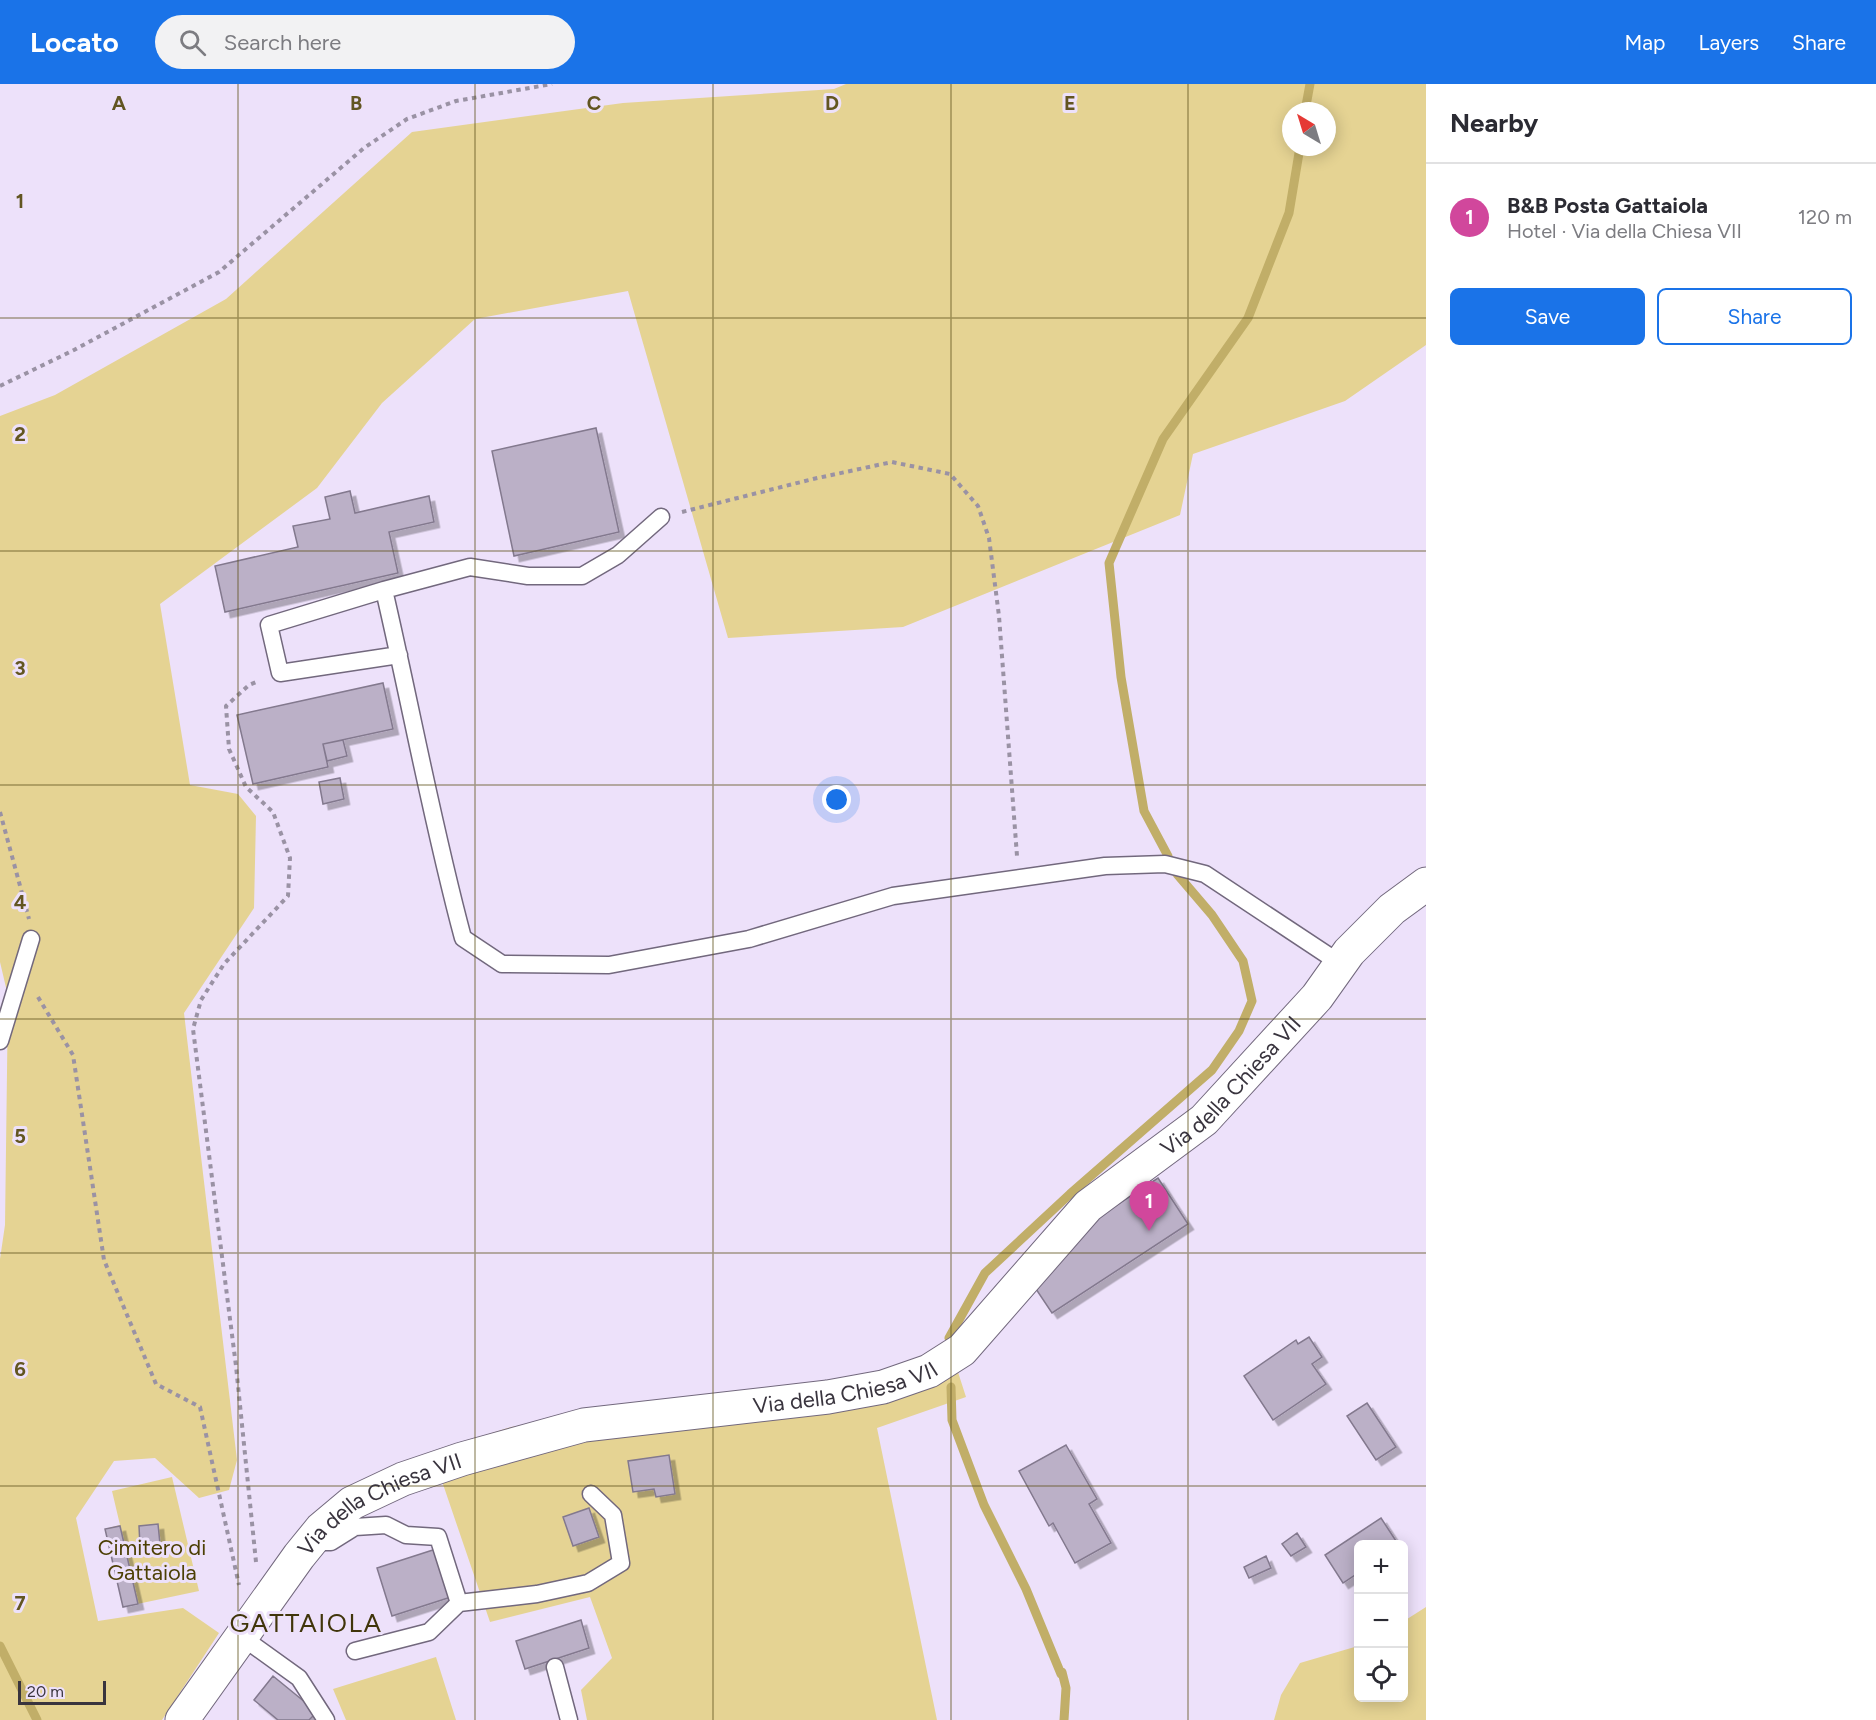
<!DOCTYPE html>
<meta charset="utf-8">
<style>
:root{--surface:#fff;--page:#f2f2f3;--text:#2b2b33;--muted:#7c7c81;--line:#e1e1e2;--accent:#1a73e8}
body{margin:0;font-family:Figtree,sans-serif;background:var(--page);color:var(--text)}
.controls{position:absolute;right:18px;bottom:18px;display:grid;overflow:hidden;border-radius:9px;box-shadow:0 3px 15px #0003}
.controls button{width:54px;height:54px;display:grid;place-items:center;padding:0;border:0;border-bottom:2px solid var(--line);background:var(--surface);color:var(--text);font:30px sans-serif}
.compass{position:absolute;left:1282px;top:18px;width:54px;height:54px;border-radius:50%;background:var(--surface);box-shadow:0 3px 15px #0003;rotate:322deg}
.scale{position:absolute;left:18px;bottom:15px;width:88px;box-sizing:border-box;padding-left:6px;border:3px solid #39343e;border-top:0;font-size:16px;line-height:21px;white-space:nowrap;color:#39343e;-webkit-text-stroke:4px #ede1fa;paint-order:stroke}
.you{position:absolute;left:837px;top:716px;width:21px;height:21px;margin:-15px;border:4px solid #fff;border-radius:50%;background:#1a73e8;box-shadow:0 0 0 9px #1a73e833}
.badge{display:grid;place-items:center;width:39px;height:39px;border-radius:50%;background:var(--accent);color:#fff;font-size:20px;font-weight:700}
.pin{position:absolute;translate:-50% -50px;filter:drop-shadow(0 2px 3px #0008)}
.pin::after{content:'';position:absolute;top:32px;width:21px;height:18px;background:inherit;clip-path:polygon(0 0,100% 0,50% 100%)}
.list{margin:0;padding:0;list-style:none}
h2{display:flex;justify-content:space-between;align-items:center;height:78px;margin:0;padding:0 24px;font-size:26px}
h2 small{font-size:20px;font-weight:400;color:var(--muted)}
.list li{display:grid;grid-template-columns:39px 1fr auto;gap:18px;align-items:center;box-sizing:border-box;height:108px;padding:0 24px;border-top:2px solid var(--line)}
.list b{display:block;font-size:22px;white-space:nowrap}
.list p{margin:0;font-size:20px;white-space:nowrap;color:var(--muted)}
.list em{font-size:20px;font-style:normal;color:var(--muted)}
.actions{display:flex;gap:12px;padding:18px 24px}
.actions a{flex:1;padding:14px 0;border:2px solid var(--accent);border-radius:9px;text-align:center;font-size:21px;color:var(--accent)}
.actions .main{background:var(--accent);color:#fff}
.icon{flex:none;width:33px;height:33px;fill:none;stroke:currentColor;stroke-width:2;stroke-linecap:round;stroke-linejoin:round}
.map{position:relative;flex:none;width:1426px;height:1636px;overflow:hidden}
header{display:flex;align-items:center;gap:36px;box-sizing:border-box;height:84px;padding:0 30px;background:var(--accent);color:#fff}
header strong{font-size:28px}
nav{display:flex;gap:33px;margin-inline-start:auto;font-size:21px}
.search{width:420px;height:54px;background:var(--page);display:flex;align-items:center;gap:15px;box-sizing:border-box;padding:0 21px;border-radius:33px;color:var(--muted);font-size:22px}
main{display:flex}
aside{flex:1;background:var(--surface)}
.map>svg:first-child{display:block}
.green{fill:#e5d393;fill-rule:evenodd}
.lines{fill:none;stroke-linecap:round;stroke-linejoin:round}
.stream{stroke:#c1ae68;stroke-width:9}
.building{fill:#bbb0c7;stroke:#83798e;stroke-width:1.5;filter:url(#shadow)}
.service-casing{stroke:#72687d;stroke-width:19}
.minor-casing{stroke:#72687d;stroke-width:35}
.path{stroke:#9a92a4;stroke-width:4;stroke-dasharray:4.5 4.5;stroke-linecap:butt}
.service{stroke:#fff;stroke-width:16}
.minor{stroke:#fff;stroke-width:33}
.grid{fill:none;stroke:#625521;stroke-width:1.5;stroke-opacity:0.55}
.labels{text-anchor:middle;stroke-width:6;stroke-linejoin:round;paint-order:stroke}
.street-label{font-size:22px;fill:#39343e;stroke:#ede1fa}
.park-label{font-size:22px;fill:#4c3f04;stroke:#ede1fa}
.quarter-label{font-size:26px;letter-spacing:1.5px;fill:#40350a;stroke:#ede1fa}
.grid-label{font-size:20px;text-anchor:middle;font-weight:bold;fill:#625521;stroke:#ede1fa;stroke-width:6;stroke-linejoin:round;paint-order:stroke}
</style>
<header>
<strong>Locato</strong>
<div class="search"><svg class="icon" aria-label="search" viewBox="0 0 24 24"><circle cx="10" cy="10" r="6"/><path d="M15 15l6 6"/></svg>Search here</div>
<nav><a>Map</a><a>Layers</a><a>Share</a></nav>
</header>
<main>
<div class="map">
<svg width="1426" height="1636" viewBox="0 0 1426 1636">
<defs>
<filter id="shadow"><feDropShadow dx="5.5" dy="5.5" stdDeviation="0" flood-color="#0004"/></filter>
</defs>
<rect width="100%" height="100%" fill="#ede1fa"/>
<!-- green -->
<path class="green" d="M846,0H1426V261L1345,317L1193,370L1180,431L903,543L728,554L628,207L475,235L382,319L317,404L160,520L190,701L238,710L256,732L254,824L184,929L237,1376L229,1406L199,1414L155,1374L114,1377L76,1434L98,1537L183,1524L219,1549L162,1636H0V1175L5,1141L8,912L0,878V332L55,311L226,215L412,48L623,19L834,5ZM1291,27H1327V63H1291Z
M948,1257L966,1313L877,1344L937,1636H587L581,1606L612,1574L590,1513L490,1538L432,1368L511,1343L648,1320L891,1289Z
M172,1393L199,1507L123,1523L105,1445L120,1441L112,1407Z
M1426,1523V1636H1274L1281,1611L1300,1579L1358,1562V1614H1404V1537Z
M436,1573L456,1636H346L333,1605Z"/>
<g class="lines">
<!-- stream -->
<path class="stream" d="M1305,27L1310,0
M1168,772L1144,727L1121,593L1109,479L1163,355L1248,234L1289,129L1300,63
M949,1254L985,1189L1070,1110L1212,986L1239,947L1252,917L1243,877L1212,831L1177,790
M951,1303L952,1336L984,1421L1026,1505L1061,1590L1062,1588L1066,1604L1064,1636
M0,1562L37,1636"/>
</g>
<!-- building -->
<path class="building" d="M596,344L619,448L514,472L492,367Z
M350,407L355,429L429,412L434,438L389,448L398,489L225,528L215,482L298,463L293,442L330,435L325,413Z
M383,599L393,645L323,660L328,683L253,700L237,631Z
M343,656L347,672L327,677L323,660Z
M340,694L344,715L323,720L319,698Z
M1158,1094L1188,1140L1052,1229L1032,1199L1100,1132Z
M1309,1253L1322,1273L1312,1280L1326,1300L1273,1336L1244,1292L1296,1256L1298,1260Z
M1367,1319L1396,1363L1376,1376L1347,1332Z
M1066,1361L1097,1415L1089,1420L1111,1459L1075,1479L1053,1439L1049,1442L1019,1387Z
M669,1371L675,1410L656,1413L654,1405L633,1408L628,1377Z
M589,1424L599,1453L573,1462L563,1433Z
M1381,1434L1398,1460H1358V1489L1343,1499L1325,1471Z
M158,1440L160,1460L140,1462L139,1442Z
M120,1442L138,1520L123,1523L105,1445Z
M1297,1449L1306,1463L1291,1472L1282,1460Z
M436,1465L451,1513L392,1532L377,1484Z
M1266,1472L1271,1484L1249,1494L1244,1483Z
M581,1536L589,1564L525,1585L516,1557Z
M273,1592L317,1628L309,1636H278L254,1616Z"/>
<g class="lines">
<defs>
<path id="service" d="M384,506L470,483L528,492H582L618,471L661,433
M399,571L280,589L269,541L384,506C411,622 432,739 463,854L502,880L609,881L749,855L893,812L1105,782L1165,780L1205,790L1341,880
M0,957L31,855
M312,1458H331L355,1443L386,1441L406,1451L438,1453L459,1519L429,1548L355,1567
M459,1519L537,1510L588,1499L621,1479L613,1431L591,1410
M242,1553L299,1594L326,1636
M555,1583L569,1636"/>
<g id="minor">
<path id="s1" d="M182,1636L299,1472L321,1445L352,1419L403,1395L462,1375L584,1341L828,1313L883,1303L929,1287L962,1266L1088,1122L1204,1036L1317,913L1349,868L1392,825L1426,800"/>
</g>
</defs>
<!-- service casing -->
<use href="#service" class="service-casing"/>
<!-- minor casing -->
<use href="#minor" class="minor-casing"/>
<!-- path -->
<path class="path" d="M0,302L74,266L219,188L364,64L407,35L456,17L552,0
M682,428L813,395L892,378L950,390L978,422L989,454L999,532L1017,772
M0,728L29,835
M38,913L73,971L104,1176L156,1300L200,1323L239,1501
M256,1478L236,1282L193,945L201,916L224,880L288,812L290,774L273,728L246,703L229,665L226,622L249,601L259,597"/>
<!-- service -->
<use href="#service" class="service"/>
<!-- minor -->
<use href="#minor" class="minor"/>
</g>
<!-- grid -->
<path class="grid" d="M238,0V1636M475,0V1636M713,0V1636M951,0V1636M1188,0V1636M0,234H1426M0,467H1426M0,701H1426M0,935H1426M0,1169H1426M0,1402H1426"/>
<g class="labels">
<!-- street labels -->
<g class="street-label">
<text dy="8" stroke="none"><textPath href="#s1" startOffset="1290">Via della Chiesa VII</textPath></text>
<text dy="8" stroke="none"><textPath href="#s1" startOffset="786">Via della Chiesa VII</textPath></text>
<text dy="8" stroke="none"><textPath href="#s1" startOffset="300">Via della Chiesa VII</textPath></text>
</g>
<!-- park labels -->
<g class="park-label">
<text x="152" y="1471">Cimitero di<tspan x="152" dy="25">Gattaiola</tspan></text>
</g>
<!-- quarter labels -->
<g class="quarter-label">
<text x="306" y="1548">GATTAIOLA</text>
</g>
</g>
<g class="grid-label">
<text x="119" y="26">A</text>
<text x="356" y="26">B</text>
<text x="594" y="26">C</text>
<text x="832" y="26">D</text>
<text x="1070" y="26">E</text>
<text x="20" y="124">1</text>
<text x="20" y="357">2</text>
<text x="20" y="591">3</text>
<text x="20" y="825">4</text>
<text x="20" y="1059">5</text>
<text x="20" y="1292">6</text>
<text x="20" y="1526">7</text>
</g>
</svg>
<div class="controls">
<button>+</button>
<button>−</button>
<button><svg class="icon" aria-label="locate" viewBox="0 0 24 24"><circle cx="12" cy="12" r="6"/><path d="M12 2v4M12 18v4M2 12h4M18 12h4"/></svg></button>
</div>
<svg class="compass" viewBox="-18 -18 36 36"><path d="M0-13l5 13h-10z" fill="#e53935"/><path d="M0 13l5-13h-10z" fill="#7c7c81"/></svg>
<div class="scale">20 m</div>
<div class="you"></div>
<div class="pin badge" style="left:1149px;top:1147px;background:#d1479c">1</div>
</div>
<aside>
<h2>Nearby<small></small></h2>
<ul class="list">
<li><span class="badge" style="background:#d1479c">1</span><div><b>B&amp;B Posta Gattaiola</b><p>Hotel · Via della Chiesa VII</p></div><em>120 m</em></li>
</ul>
<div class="actions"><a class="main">Save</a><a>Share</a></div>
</aside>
</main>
